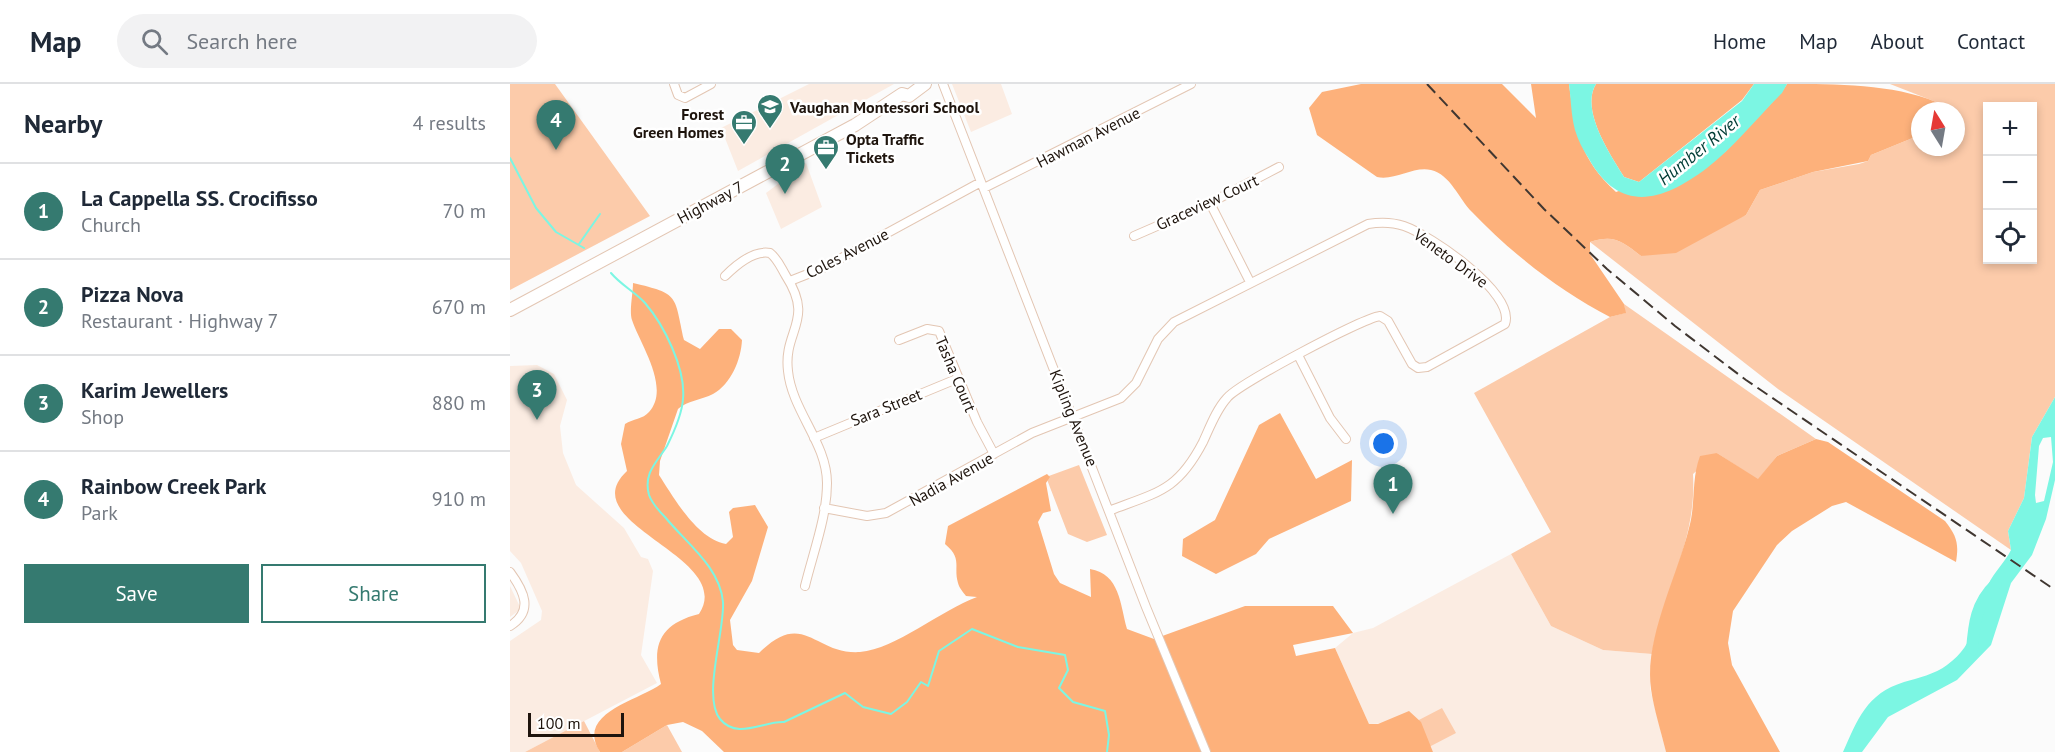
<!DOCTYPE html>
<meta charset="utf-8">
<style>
:root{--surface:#fff;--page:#f2f2f3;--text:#1f2937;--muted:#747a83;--line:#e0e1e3;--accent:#357a70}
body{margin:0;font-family:"PT Sans",sans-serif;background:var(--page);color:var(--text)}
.controls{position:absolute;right:18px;top:18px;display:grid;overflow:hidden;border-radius:0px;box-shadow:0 3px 9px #0003}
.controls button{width:54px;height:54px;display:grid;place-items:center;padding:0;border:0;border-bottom:2px solid var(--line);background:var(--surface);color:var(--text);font:30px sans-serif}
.compass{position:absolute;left:1401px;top:18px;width:54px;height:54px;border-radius:50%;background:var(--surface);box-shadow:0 3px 9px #0003;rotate:349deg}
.scale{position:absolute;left:18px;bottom:15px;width:96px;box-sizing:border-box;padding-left:6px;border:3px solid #1e140d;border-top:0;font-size:16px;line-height:21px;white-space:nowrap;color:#1e140d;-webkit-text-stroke:4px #fff;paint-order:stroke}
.you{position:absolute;left:874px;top:360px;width:21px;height:21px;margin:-15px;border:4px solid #fff;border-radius:50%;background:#1a73e8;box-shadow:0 0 0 9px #1a73e833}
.badge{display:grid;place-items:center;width:39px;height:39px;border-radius:50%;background:var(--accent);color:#fff;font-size:20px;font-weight:700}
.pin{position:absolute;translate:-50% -50px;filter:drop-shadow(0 2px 3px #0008)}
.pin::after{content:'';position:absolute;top:32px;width:21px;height:18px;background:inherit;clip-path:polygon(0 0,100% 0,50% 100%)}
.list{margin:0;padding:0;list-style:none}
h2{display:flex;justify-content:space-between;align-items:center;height:78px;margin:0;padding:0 24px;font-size:26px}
h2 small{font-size:20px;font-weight:400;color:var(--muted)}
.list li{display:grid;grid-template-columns:39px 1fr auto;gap:18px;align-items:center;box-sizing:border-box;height:96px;padding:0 24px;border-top:2px solid var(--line)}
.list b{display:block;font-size:22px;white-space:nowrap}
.list p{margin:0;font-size:20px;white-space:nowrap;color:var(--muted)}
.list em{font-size:20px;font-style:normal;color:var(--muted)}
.actions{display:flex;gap:12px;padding:18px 24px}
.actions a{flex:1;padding:14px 0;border:2px solid var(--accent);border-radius:0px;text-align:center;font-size:21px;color:var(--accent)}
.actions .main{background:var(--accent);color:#fff}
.icon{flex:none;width:33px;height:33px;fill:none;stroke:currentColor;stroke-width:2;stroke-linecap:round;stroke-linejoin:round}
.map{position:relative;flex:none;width:1545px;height:668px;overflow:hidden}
header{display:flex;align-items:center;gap:36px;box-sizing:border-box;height:84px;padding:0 30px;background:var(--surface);border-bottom:2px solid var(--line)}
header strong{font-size:28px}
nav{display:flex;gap:33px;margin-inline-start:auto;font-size:21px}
.search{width:420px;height:54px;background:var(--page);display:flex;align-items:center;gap:15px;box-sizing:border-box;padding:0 21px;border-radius:33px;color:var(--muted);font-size:22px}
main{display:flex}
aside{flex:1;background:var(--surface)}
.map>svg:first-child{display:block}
.built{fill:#fbece2}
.green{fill:#fccbaa;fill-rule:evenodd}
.forest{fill:#fdb17b}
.water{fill:#7cf6e3;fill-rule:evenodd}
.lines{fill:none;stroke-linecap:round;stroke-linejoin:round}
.stream{stroke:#7cf6e3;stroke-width:2}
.river{stroke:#7cf6e3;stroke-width:12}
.minor-casing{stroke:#e3c6b3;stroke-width:10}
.primary-casing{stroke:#e3c6b3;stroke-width:14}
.minor{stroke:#fff;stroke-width:8}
.primary{stroke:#fff;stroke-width:12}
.rail{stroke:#403731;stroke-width:2;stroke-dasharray:12 6;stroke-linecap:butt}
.labels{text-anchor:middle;stroke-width:5;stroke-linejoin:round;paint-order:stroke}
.poi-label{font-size:16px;font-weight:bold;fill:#1e140d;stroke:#fff;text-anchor:start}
.street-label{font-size:16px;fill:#1e140d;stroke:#fff}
.water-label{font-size:18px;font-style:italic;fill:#003c35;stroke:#fff}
</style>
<header>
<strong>Map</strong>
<div class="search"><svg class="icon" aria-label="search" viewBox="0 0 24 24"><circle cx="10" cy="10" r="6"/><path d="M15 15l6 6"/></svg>Search here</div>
<nav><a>Home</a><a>Map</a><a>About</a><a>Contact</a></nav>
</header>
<main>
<aside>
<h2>Nearby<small>4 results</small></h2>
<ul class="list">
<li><span class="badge">1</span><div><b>La Cappella SS. Crocifisso</b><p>Church</p></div><em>70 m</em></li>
<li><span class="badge">2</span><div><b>Pizza Nova</b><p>Restaurant · Highway 7</p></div><em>670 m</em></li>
<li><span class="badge">3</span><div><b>Karim Jewellers</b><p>Shop</p></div><em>880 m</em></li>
<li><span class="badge">4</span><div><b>Rainbow Creek Park</b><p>Park</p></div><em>910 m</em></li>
</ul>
<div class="actions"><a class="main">Save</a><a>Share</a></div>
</aside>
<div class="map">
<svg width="1545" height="668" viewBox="0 0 1545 668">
<rect width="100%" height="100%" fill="#fbfbfb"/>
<!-- built -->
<path class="built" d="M299,0H384L228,87L211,44Z
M442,0H491L502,30L461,48Z
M296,79L312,123L271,145L256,109Z
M27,281L44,290L57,316L50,342L53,369L66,401L114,444L131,473L138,475L143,487L131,571L147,599L15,668H0V557L31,536L32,527L11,479L0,467V282Z
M1001,470L1041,542L1093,566L1142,570L1140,604L1156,668H923L911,638L859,640L825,564L843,549L863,544Z
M0,502L11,525L0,533Z"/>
<!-- green -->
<path class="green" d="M0,0H45L140,132L0,206Z
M1380,0H1545V313L1522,353L1514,414L1498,447L1501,466L1268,305L1080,158C1104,150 1112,157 1131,172L1236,131L1250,106L1303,88L1349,80L1358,77L1361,71L1410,51V63H1446V27H1428L1426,18ZM1478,22H1522V176H1478Z
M1114,220L1306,355L1267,372L1248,396L1207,369L1183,390C1187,458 1153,506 1142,570L1093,566L1041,542L1001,470L1041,448L964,309L1100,233L1115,229Z
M569,381L597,451L577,458L558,450L536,393Z
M932,624L946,649L919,663L905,638Z
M74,637L90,668H15Z
M157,641L172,668H112Z"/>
<!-- forest -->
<path class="forest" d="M851,0H992L1026,34L1021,0H1059C1065,46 1070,75 1106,108L1215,68L1271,9L1277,0C1326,0 1383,0 1426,18L1428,27H1410V51L1361,71L1358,77L1303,88L1250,106L1236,131L1166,169L1131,172C1112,157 1104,150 1080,158V170L1114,220L1116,229L1100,233C1050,207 1001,169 962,128C949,115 940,90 921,86C903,82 885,97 867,93L807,51L799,24L812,8Z
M1086,0H1244L1232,16L1129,98L1114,93C1100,70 1070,26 1086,0Z
M123,199C170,210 164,211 174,256L190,265L209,245H221L232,256C231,276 221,300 203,310C192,316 178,316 168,325L150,377L149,391C164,414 187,455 216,460L223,453L219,428L223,424L245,421L258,443L242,497L220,536L223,561L227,566L249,569C294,524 304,571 350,568C386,565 431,526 467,513L456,512C454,509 449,504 448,499C443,482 453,475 435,460L438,442L537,390L540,393L536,399L541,427L533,429L528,438L544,490L550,499L581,513L580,485C610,490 610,520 617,545L644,555L735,522H823L843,549L783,561L786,572L825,564L859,640H868L899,627L911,638L923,668H214L192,647L173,638L157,641L112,668H90C65,629 128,617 151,600C141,562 149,540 189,530C227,472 60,440 117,387L111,360L115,340C123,335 133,335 139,328C161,304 130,260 122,236C119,227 123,210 123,199Z
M770,329L806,395L842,376L841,417L759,455L746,470L706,490L672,472L673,455L705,436L749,341Z
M1306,355L1318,358L1435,437C1447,452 1449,460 1446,478L1336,418L1322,422L1282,447L1267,461L1223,527L1218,559L1222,581L1270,668H1156C1151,647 1144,626 1141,605C1134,555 1167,493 1179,444C1186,419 1181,396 1190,372L1207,369L1248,395L1267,372Z"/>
<!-- water -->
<path class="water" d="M1059,0H1086C1070,26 1100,70 1114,93L1129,98L1232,17L1244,0H1277L1272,9C1247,34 1224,63 1197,84C1152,118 1110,130 1079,75C1073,66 1068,56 1065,46C1061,31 1061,15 1059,0Z
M1545,313V396L1536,435L1522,471L1501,499L1481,561L1447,596L1378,633L1352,668H1333C1348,635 1356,610 1394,598C1408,594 1425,590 1437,581C1468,559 1464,531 1478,501C1484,488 1495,478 1501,466L1498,447L1514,414L1522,353ZM1541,353L1543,378L1534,417L1526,419L1525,411L1529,362L1533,354Z"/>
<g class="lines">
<!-- stream -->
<path class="stream" d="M0,74L26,124L46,148L74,164
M69,160L90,130
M101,189C111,201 125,208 135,219C154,241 176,285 173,315C172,330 164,348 157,362C147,378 133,389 139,411C142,419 149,427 155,433C176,459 210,483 213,518C215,546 192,613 210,635C227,656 253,637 274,638L335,609L353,623L381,630L397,618L411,598L418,602L429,567L462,545L508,563L555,571L558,586L549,604L563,618L595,627L599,651L597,668"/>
<!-- river -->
<path class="river" d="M1462,566C1464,540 1466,519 1486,500"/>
<defs>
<path id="minor" d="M164,0L168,11L175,14L201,0
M433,0L636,523L696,668
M474,104L681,0
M700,119L740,198
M624,152L700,119L769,83
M215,192C226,181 244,166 260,169C268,175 271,184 276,192C305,237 273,246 278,287C282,327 317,359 317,399C317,433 303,469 295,502
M280,197L313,184L471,98
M389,256L417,245L429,247L467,338L484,370
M788,271L820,334L836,355
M304,354L449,294
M314,424L357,432L376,429L522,349L611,314L626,299L648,255L664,238L858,140C870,138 882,138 894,142C920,151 1006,209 995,240L917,283L908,284L902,280L878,237L870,232C851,235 728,300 717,314C706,326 700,343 693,358C668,406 649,408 601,426
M0,488C14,507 24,527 0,542"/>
<path id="primary" d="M0,226L345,41L392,10L399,12L415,0"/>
</defs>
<!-- minor casing -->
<use href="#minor" class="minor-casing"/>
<!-- primary casing -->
<use href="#primary" class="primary-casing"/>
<!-- minor -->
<use href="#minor" class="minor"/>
<!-- primary -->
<use href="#primary" class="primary"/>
<!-- rail -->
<path class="rail" d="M917,0L1034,125L1097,185L1165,242L1236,296L1545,506"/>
</g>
<!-- icons -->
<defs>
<symbol id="school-pin" viewBox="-11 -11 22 30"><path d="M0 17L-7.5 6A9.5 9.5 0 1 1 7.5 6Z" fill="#357a70" stroke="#fff"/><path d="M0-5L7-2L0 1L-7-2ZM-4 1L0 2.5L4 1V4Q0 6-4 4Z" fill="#fff"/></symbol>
<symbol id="office-pin" viewBox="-11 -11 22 30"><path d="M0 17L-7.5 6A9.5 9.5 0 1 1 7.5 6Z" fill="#357a70" stroke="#fff"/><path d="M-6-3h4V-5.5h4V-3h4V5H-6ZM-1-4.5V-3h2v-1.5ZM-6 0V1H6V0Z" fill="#fff"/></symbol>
</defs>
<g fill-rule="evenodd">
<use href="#school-pin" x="245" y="8" width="30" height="40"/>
<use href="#office-pin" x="219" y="24" width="30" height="40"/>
<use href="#office-pin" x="301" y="49" width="30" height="40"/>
</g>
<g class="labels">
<!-- poi labels -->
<g class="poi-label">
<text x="280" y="29">Vaughan Montessori School</text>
<text x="214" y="36" text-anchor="end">Forest<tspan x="214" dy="18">Green Homes</tspan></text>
<text x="336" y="61">Opta Traffic<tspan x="336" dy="18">Tickets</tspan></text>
</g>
<!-- street labels -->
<g class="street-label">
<text transform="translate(578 53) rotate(-27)" y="6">Hawman Avenue</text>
<text transform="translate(200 118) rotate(-28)" y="6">Highway 7</text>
<text transform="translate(697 118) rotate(-25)" y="6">Graceview Court</text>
<text transform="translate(337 169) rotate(-27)" y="6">Coles Avenue</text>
<text transform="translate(941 174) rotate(36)" y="6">Veneto Drive</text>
<text transform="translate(446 290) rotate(67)" y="6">Tasha Court</text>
<text transform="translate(376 323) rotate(-22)" y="6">Sara Street</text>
<text transform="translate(564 334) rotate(68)" y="6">Kipling Avenue</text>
<text transform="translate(441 395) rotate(-29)" y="6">Nadia Avenue</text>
</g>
<!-- water labels -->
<g class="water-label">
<text transform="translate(1189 66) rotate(-39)" y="6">Humber River</text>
</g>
</g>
</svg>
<div class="controls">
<button>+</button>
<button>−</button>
<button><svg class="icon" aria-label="locate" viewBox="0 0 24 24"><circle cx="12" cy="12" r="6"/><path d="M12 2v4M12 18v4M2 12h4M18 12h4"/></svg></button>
</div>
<svg class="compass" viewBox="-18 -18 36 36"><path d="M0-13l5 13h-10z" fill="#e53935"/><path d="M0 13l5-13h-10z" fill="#747a83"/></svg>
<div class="scale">100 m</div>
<div class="you"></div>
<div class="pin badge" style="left:883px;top:430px">1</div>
<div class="pin badge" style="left:275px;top:110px">2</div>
<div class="pin badge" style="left:27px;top:336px">3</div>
<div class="pin badge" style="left:46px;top:66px">4</div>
</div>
</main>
